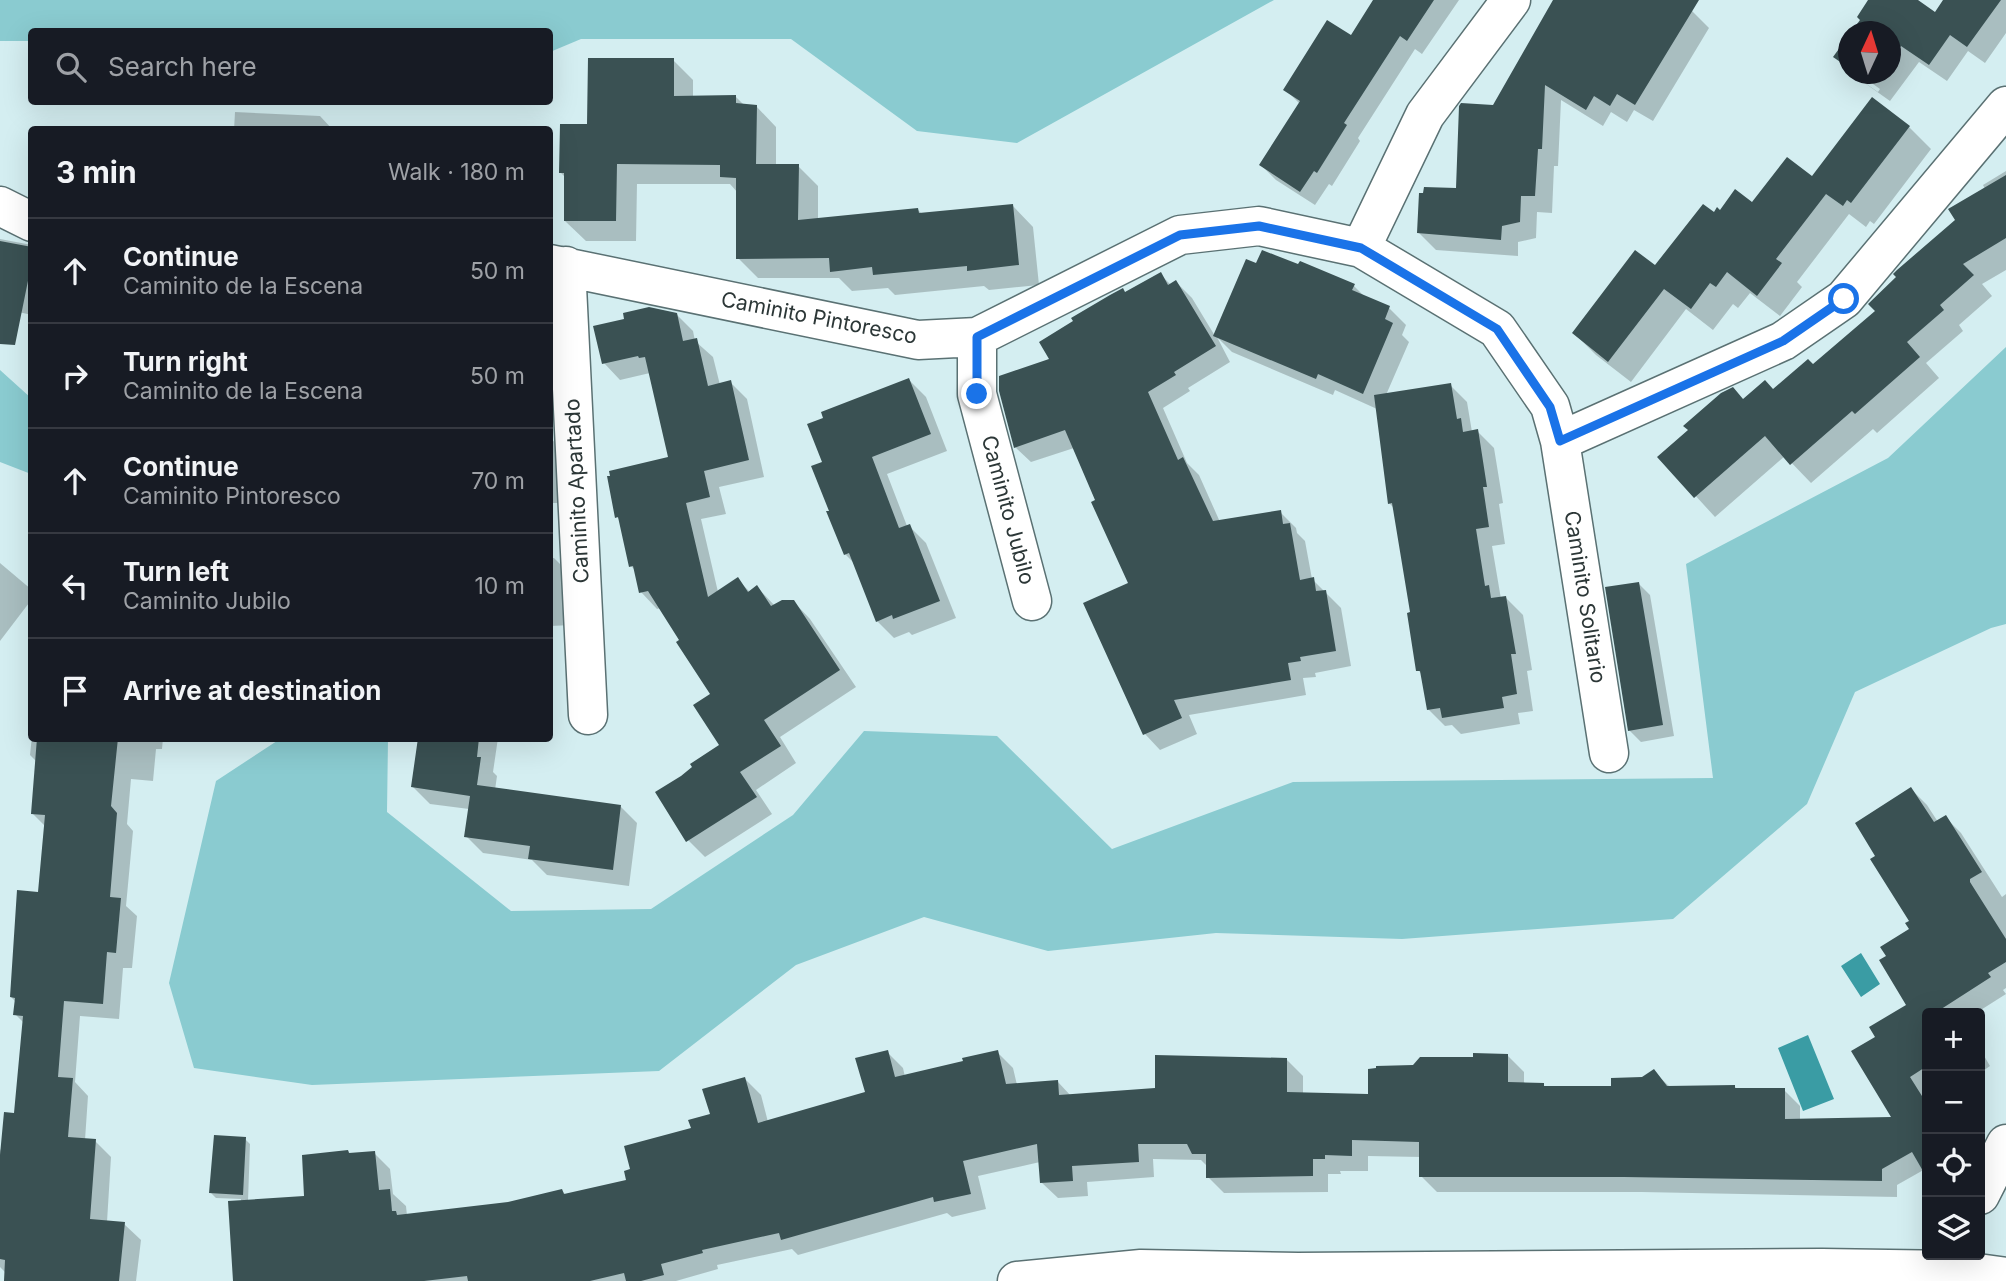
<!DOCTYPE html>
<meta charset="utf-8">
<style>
:root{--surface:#171b24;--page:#242831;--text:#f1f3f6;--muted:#9ea1a6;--line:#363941}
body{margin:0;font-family:Inter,sans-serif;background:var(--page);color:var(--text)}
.controls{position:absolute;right:21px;bottom:21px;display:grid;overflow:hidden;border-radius:7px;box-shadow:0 7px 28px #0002}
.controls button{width:63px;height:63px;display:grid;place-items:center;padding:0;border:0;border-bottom:2px solid var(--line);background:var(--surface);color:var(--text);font:35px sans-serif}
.compass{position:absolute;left:1838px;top:21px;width:63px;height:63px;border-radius:50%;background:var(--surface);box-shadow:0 7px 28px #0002;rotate:4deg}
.stop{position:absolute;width:21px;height:21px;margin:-16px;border:5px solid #1a73e8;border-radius:50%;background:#fff}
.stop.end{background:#1a73e8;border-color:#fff;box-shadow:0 2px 7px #0008}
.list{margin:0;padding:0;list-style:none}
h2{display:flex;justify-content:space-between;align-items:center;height:91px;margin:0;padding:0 28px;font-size:30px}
h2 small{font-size:23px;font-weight:400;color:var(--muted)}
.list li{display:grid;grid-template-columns:46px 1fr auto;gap:21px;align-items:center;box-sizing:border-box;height:105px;padding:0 28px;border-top:2px solid var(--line)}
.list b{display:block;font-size:26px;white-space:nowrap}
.list p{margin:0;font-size:23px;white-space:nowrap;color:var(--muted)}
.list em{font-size:23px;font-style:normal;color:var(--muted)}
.icon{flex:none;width:38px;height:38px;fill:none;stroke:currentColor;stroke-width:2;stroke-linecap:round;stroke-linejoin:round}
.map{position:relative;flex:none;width:2006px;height:1281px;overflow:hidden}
.search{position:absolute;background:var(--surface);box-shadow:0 7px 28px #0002;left:28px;top:28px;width:525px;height:77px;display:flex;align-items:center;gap:18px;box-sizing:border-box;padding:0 24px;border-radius:7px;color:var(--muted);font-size:26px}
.panel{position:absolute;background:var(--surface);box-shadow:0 7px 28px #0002;left:28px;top:126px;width:525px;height:616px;border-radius:7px}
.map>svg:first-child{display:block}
.green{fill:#8acbd0}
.water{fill:#3a9ca4}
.shadow{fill:#0003}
.building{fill:#3a5153}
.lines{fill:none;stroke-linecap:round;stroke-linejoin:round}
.minor-casing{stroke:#5a7173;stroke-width:41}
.minor{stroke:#fff;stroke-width:38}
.route{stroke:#1a73e8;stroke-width:9}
.labels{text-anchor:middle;stroke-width:7;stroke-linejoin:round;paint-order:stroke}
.street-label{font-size:21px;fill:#2c3737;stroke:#fff}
</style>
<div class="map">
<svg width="2006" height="1281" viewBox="0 0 2006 1281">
<rect width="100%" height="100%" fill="#d4eef1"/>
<!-- green -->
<path class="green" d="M0,0H1274L1017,143L917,131L791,39H581L550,52V32H32L31,41H0Z
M2006,347V624L1991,628L1855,692L1807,804L1673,919L1402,939L1216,933L1048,951L924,917L796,965L659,1071L312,1085L194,1068L169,983L216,781L280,739H388L387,812L511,911L651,909L793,815L864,731L997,736L1112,849L1293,782L1713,778L1686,564L1888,458Z
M0,370L31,398V474L0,462Z"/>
<!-- water -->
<path class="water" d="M1861,953L1880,984L1861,997L1841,966Z
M1808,1035L1834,1099L1803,1111L1778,1048Z"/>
<!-- shadow -->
<path class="shadow" d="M1375,0H1459L1422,54L1415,49L1358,138L1360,141L1332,186L1329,184L1315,205L1276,180L1261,165L1300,104L1285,89L1351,38Z
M1597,0H1674L1692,11L1709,28L1653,121L1634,110L1627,122L1611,112L1603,126L1561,100L1558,166H1554L1552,213L1537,212L1536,238L1518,242V256L1436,250L1419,233L1457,190L1493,107Z
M1871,0H1915L1936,14L1946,0H2006V33L1985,63L1968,51L1947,81L1919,62L1890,101L1852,74L1878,92L1880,89L1859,74H1890V32L1862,20Z
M673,60L693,80V97H736L744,105L756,106L776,127V166H798L818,186V220L918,210L923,215L1013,206L1033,227L1039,285L989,290L984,286L895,295L888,288L852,291L839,278H758L738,258V193L730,184H637L636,241H586L565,221V177L561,173L589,125Z
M235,112L320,116L333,130H234Z
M1909,127L1931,149L1874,224L1870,221L1866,227L1849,214L1797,282L1802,287L1780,316L1750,293L1738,308L1733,304L1713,330L1686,309L1631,382L1596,355L1574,333L1655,268L1714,215L1752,204L1812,178Z
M2006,171V270L1982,284L1992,296L1959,325L1963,331L1926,363L1939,378L1877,433L1873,429L1811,483L1785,456L1715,517L1660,457L1744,400L1773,391L1813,366L1877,311L1985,189L1983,185Z
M0,239L32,245V315L0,308Z
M1160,274L1171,285L1176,282L1192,298L1215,336L1354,286L1366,298L1389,308L1406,325L1402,335L1409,342L1386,395L1450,385L1467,402L1472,432L1477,431L1494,448L1503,503L1499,504L1505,544L1492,546L1501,599L1506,598L1523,615L1532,670L1527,671L1533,711L1518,713L1520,724L1461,734L1452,725L1445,726L1428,709L1423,675L1418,670L1412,613L1395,509L1389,503L1377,409L1335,390L1333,395L1232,352L1217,337L1230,362L1188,388L1190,391L1163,408L1187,463L1199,475L1220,522L1280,512L1296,528L1297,533L1305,541L1312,579L1341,608L1351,666L1315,673L1316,677L1303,678L1306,695L1189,715L1197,734L1160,750L1145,734L1130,584L1074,448L1031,462L1015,447L1052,360L1126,294Z
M676,314L693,331L695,341L713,357L720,385L730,382L747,399L764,477L719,487L726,514L701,519L718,592L737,579L750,592L757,587L775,606L793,601L810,619L856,687L780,737L796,763L756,790L772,814L705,857L688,840L682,777L722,745L712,695L661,608L657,609L641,592L635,570L631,566L621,521L617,517L670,458L650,373L620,380L604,363Z
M909,380L926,397L947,451L887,474L907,526H909L926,543L956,618L912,635L909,632L894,638L877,621L855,564L845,554L831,512L824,463Z
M550,437L556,444L558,503H550Z
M550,558H554L571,575L573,625L550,626Z
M0,563L32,590V599L0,641Z
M1639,584L1650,595L1674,736L1641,742L1629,730Z
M32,736V738H163L162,749H156L153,781L131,779L127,824L133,831L126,906L137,916L132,968H123L119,1019L80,1016L75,1082L88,1096L85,1140L95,1141L111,1157L107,1222L124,1224L141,1240L136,1281H6V1273L0,1267V1151L16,1115L24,1023L15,1014L16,1002L11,997L39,894L45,826L32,813L37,762L30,755Z
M420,738H498L493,772L497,776L495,790L620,806L637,823L629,886L547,875L532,860L483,853L466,836L469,809L430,804L413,787Z
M1911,789L1927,805L1938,822L1945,817L1961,833L2002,897L2006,894V988L2003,990L2006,994L1976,1013H1927V1168L1897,1185V1197L1641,1192H1437L1421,1176V1157L1368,1156V1171H1340L1341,1174H1328V1192L1224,1193L1208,1177V1167L1201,1160L1153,1159L1154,1177L1087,1182L1088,1196L1058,1198L1041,1182L1040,1162L978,1176L986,1209L952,1217L947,1213L798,1255L792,1249L717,1265L718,1269L676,1281H234L241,1199L216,1198L211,1193L245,1139L250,1144L248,1201L306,1197L348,1151L351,1155L374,1153L390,1169L393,1194L406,1206L407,1216L508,1204L562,1191L566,1195L628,1182L712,1116L745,1079L761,1095L768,1122L868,1093L887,1052L903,1068L905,1077L965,1063L997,1052L1013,1068L1017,1085L1058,1082L1071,1096L1156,1090L1286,1059L1303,1076V1094L1370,1095L1413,1066L1508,1056L1524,1072V1084L1543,1085L1546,1087H1612L1643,1079L1653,1071L1670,1087L1734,1086L1738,1090H1784L1800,1106V1121L1894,1119L1878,1038L1908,1005L1912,921L1878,856Z
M1980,1049L1990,1066L1980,1073Z"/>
<!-- building -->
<path class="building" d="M1373,0H1434L1407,41L1400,36L1344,123L1347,125L1317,173L1314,171L1300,192L1259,165L1300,101L1283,90L1327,20L1351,35Z
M1553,0H1699L1635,105L1617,94L1610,106L1594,96L1586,110L1545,85L1542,149H1538L1535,196H1521L1520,222L1502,226L1501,240L1417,233L1419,193H1423L1424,187L1456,188L1459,106L1461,103L1493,105Z
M1868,0H1918L1935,12L1943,0H2001L1967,47L1950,35L1929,65L1901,46L1891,61V32H1851L1860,20L1857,17Z
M1849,35V68L1833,57Z
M588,58H674V96L736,95V103L757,105L756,164H799L798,220L918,208L919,213L1013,204L1019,265L967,271V266L873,275L872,267L830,272L829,258L736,259V178L720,177V165L617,164L616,221H564V173H559L560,124H587Z
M1872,97L1910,126L1851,203L1847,200L1843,206L1826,194L1776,259L1782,263L1757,296L1727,272L1716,287L1710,283L1691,309L1664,289L1608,362L1572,333L1635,250L1655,265L1703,204L1714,212L1717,207L1720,210L1735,189L1752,202L1787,157L1812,176Z
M2006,175V238L1963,264L1974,275L1940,305L1944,310L1907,342L1920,357L1855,414L1852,411L1790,465L1765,436L1694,498L1657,457L1688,430L1683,426L1721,393L1733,387L1743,399L1765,380L1773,389L1808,359L1813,364L1875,311L1868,304L1896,277L1893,274L1897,270L1955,220L1948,209Z
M0,241L32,247V261L15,345L0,344Z
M1262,250L1298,264L1300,261L1355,284L1352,290L1390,306L1385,319L1393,323L1363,394L1318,374L1316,379L1213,336L1246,259L1256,263Z
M1161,272L1168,285L1176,280L1216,346L1174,372L1176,375L1148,392L1178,460L1183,457L1213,521L1281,510L1283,524L1290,523L1300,580L1314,577L1316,591L1326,590L1336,651L1300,657L1301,661L1288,663L1291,680L1174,700L1182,718L1143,735L1083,603L1128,583L1091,502L1095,500L1065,430L1014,448L999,391V376L1049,359L1039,342L1073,321L1071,318L1110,295L1123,288L1125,292Z
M649,307L677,313L683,341L697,338L708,386L731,380L749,460L704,471L710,497L686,503L708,597L738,577L748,592L757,585L771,606L782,600H794L840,670L764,720L781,746L740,772L757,797L686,842L655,792L681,776L692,767L690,764L719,745L693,705L710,694L676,642L679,640L648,591L639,593L633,566L629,567L618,517L615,518L607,476H610L609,471L668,457L645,357L639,358L638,356L602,364L593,326L624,319L623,313Z
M909,378L931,434L872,457L899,528L910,524L940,601L893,619L892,615L876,622L849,553L844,555L826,511H829L811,466L822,462L807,424L823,418L821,412Z
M1451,383L1457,419L1461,418L1463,432L1478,429L1487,487H1483L1489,527L1476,529L1485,586L1489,585L1491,598L1506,596L1516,654H1511L1517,694L1502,697L1504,708L1442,718L1440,708L1427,710L1420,671H1416L1407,613L1410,612L1392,503L1388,504L1374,395Z
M1639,582L1663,725L1628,731L1605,587Z
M37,738H118L111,806L117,813L110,897L121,898L116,953L107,952L103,1004L64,1001L58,1077L73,1078L68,1137L96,1139L90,1219L125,1222L119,1281H4L5,1260L0,1259V1155L4,1112L14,1113L23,1016L13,1015L15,998L10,997L17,890L38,892L45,815L31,814Z
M418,738H479L477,757H481L477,785L621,805L613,870L528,859L530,846L464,837L470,796L411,787Z
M1911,787L1934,822L1946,815L1982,872L1970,879V882L2006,939V962L1988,973L1991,977L1935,1013H1927V1066L1910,1077L1927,1104V1178L1912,1152L1882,1169V1181L1624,1177H1419V1142L1352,1140V1156L1325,1155V1159H1313V1176L1206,1178V1154H1192L1187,1144H1138L1139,1162L1072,1166L1073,1181L1040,1183L1037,1144L963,1161L971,1194L934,1202L933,1197L781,1240L779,1233L702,1250L703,1253L661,1264L664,1275L641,1281H626L624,1273L590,1281H468L467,1276L424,1281H233L228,1201L304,1196L302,1155L348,1150L349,1153L375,1151L379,1190L390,1189L392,1211H396L397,1215L508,1202L562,1189L564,1194L626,1180L624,1171L630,1169L624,1146L691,1128L688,1120L710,1114L702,1089L745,1077L758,1123L865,1092L855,1058L888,1050L895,1077L963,1061L962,1058L998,1050L1006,1084L1058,1080L1059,1095L1155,1088V1055L1287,1058V1092L1368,1094V1069L1376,1068V1066L1413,1065L1420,1057H1473V1053L1508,1054V1082L1544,1083V1086H1611V1078L1642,1077L1654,1069L1667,1086L1735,1085V1088H1785V1119L1891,1117L1851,1051L1875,1037L1869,1027L1906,1005L1879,960L1886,956L1880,947L1909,929L1905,923L1909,921L1870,859L1875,856L1855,823Z
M214,1135L246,1137L243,1195L209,1193Z"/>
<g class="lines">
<defs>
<path id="minor" d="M0,206L32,222
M1361,248L1425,115L1511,0
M550,264L918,340L977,337L1180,235L1259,226L1361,248L1497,329L1550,406L1560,441L1783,341L1844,299L2006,106
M566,266L588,715
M977,337V394L1032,601
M1560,441L1609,753
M1980,1195L2006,1144
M1017,1281L1141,1269L1298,1272L1822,1268L1956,1270L2006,1277"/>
</defs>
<!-- minor casing -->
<use href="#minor" class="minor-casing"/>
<!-- minor -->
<use href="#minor" class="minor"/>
</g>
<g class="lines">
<!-- route -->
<path class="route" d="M977,394V337L1180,235L1259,226L1361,248L1497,329L1550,407L1560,441L1783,341L1844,299"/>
</g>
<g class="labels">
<!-- street labels -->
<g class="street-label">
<text transform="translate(819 318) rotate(11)" y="7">Caminito Pintoresco</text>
<text transform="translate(577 491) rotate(-93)" y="7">Caminito Apartado</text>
<text transform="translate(1008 510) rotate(75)" y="7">Caminito Jubilo</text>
<text transform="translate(1585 597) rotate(81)" y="7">Caminito Solitario</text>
</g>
</g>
</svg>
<div class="controls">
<button>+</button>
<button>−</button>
<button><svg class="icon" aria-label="locate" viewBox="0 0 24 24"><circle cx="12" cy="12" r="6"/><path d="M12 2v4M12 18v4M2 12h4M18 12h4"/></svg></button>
<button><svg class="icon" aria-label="layers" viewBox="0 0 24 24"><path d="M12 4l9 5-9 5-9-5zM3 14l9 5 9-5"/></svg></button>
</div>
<svg class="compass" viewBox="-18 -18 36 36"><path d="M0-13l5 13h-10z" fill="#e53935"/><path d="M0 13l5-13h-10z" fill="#9ea1a6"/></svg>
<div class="stop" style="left:1844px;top:299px"></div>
<div class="stop end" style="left:977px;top:394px"></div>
<div class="search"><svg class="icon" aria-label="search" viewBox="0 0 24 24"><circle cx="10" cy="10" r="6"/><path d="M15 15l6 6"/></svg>Search here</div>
<section class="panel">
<h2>3 min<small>Walk · 180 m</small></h2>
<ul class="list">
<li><svg class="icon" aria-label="ahead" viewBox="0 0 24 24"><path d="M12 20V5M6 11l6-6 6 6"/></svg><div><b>Continue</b><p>Caminito de la Escena</p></div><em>50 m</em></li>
<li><svg class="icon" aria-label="right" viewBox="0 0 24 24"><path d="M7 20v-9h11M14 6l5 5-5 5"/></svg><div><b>Turn right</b><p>Caminito de la Escena</p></div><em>50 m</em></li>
<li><svg class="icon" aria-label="ahead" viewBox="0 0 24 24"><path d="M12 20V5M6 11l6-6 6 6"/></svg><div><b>Continue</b><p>Caminito Pintoresco</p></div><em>70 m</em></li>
<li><svg class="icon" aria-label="left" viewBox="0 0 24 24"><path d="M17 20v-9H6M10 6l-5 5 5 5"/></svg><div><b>Turn left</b><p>Caminito Jubilo</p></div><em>10 m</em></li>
<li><svg class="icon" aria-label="arrive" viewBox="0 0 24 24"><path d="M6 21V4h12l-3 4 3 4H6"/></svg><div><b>Arrive at destination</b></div></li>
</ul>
</section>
</div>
